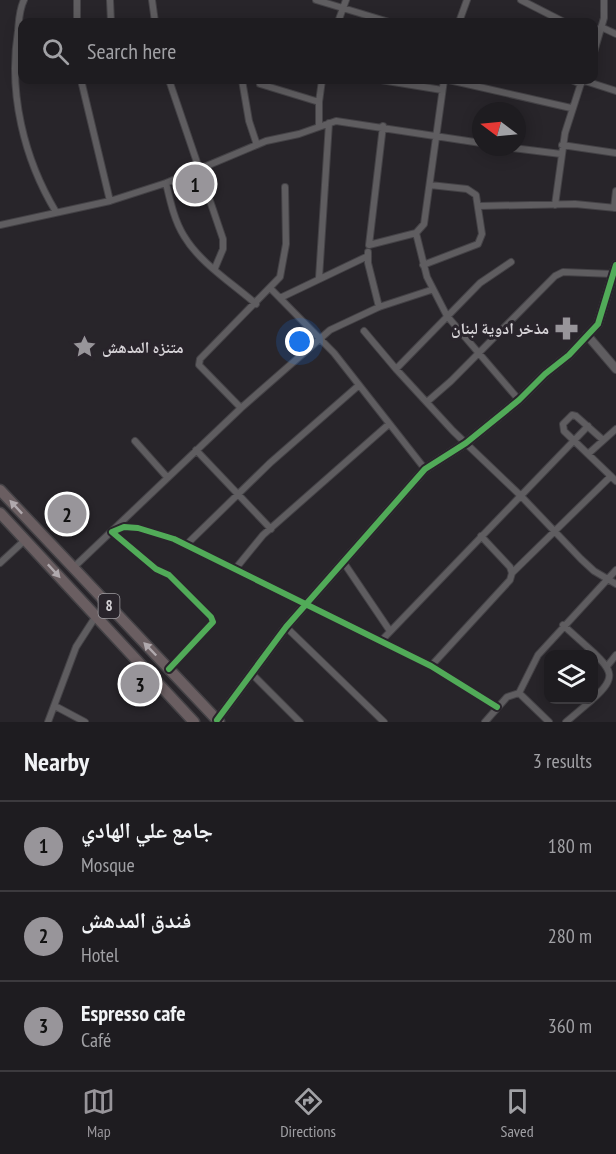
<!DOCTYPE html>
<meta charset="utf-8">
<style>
:root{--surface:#1e1c20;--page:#2b292d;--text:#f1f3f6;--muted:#a1a1a5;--line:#3c3a3e;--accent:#98959a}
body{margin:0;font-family:"PT Sans Narrow","Noto Naskh Arabic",sans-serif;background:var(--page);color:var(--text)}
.controls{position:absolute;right:18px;bottom:18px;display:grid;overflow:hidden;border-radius:12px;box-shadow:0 3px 15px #0003}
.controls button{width:54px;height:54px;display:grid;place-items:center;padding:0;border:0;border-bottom:2px solid var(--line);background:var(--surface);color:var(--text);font:30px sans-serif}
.compass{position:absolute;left:472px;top:102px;width:54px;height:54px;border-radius:50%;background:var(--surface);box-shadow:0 3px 15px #0003;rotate:286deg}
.you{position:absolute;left:300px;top:342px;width:21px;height:21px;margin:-15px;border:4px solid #fff;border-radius:50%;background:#1a73e8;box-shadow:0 0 0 9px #1a73e833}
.badge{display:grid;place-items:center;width:39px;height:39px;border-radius:50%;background:var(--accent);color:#111;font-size:20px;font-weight:700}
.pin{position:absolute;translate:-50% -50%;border:3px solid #fff;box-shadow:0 2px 6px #0006}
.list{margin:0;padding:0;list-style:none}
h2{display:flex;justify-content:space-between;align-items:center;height:78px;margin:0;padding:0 24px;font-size:26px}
h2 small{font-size:20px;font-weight:400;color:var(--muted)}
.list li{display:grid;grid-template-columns:39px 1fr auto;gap:18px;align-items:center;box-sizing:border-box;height:90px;padding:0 24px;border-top:2px solid var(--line)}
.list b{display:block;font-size:22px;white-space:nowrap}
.list p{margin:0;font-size:20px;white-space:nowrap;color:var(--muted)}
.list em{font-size:20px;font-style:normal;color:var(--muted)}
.icon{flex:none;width:33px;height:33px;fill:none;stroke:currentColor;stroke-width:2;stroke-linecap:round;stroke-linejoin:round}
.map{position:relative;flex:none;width:616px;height:722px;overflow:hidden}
.search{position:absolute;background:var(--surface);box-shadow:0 3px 15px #0003;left:18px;right:18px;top:18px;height:66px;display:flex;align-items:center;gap:15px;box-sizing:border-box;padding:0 21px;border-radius:12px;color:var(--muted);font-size:22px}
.sheet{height:348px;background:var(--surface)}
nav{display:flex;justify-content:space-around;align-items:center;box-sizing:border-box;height:84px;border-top:2px solid var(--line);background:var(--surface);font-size:16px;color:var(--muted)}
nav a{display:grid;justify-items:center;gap:3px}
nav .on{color:var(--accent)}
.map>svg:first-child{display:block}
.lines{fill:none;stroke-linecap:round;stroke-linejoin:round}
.minor-casing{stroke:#444246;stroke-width:8}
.tertiary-casing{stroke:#444246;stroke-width:10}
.trunk-casing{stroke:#444246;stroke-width:13}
.minor{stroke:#5f5d60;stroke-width:6}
.tertiary{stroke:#5f5d60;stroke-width:8}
.trunk{stroke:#6a5e61;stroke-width:10}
.cycleway-casing{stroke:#29242b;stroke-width:10}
.cycleway{stroke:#51ab58;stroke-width:6}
.oneway{fill:#b0a9ad}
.labels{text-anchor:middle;stroke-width:6;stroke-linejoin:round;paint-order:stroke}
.shield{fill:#29242b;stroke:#a19ea3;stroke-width:1.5}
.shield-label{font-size:15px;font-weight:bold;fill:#d5d2d6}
.poi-label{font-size:16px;font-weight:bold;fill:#d5d2d6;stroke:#29242b;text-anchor:end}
</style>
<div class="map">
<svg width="616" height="722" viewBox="0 0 616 722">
<rect width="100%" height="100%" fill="#28252a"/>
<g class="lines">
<defs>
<path id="minor" d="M24,0C19,10 19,21 18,31C8,93 24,159 56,212
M77,0V22
M110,0L111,22
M152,0L155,22
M316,0L389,22
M521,0L564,22
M338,22L346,0
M459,22L467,0
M601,27L616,34
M594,52L604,18V0
M81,80L110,201
M169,80L223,239V249L215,268
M242,80L249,121L257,145
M381,80L442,90
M449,80L571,108
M572,80L581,84
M260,84L319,102
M319,126V102L322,80
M383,126L369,245L416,233L424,224L444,80
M562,145L616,153
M505,147L561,154
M166,183C170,200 174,220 184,236C200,263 232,283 256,304
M555,205L565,133L582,80L616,91
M479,206L575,204L616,208
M614,208L616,191
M0,225L110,201L166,183L266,141L299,134L336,121L481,143
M416,233L427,277L447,316L519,400
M368,252V263L379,307
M423,265L478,244L482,234L476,195L467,189L430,185
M319,278L329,123
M271,289L334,353L425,469
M280,298L368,256
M364,331L396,369L480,283L511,262
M396,369L453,431L521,496L581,559L594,571L616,584
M428,401L451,381L555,276L563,272L613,274
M241,408L199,365L200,359L280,277L286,244L285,187
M603,440L576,416L572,415L563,424L564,431L616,481
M135,441L167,477
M196,450L271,529
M588,454L616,429
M186,545L270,463L358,386
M0,563L25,540
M344,563L390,631
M73,568L241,408L330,330L379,307L431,290
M236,568L263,535L389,424
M512,573L611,476
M563,625C573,634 583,643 593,652C613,671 616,678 594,698
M286,627L384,722
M382,640L588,426
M608,665L616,655
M431,666L510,580L512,573L510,567L481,536
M169,669L213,622L211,617L169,575L156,569L112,532L124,527L138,528L174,539L431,666L497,707
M251,673L300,722
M519,693L538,655L616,570
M55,706L85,722
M48,722L76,647L96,616
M485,722L507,697L519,693L549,722
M566,722L592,700"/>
<path id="tertiary" d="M587,335L616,369
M217,720L286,627L425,469L466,443L519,400L545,374L569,355L598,324L616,265"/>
<path id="trunk" d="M0,490L219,722
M0,513L194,722"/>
</defs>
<!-- minor casing -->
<use href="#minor" class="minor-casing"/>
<!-- tertiary casing -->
<use href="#tertiary" class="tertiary-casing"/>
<!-- trunk casing -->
<use href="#trunk" class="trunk-casing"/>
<!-- minor -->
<use href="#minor" class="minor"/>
<!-- tertiary -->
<use href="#tertiary" class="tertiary"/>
<!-- trunk -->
<use href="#trunk" class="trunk"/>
<defs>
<path id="cycleway" d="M169,669L213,622L211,617L169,575L156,569L112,532L124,527L138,528L174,539L431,666L497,707
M217,720L286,627L425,469L466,443L519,400L545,374L569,355L598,324L616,265"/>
</defs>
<!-- cycleway casing -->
<use href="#cycleway" class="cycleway-casing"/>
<!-- cycleway -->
<use href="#cycleway" class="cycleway"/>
</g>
<!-- one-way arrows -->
<defs><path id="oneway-solid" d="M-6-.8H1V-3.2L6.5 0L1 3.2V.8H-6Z" transform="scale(1.5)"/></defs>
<g class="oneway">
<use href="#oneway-solid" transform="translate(16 507) rotate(-133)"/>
<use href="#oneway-solid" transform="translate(54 571) rotate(47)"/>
<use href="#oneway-solid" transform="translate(150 649) rotate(-134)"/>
</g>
<!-- icons -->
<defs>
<symbol id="pharmacy-bare" viewBox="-9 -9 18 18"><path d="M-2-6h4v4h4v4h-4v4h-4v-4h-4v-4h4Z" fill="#98959a" stroke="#29242b" stroke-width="2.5" paint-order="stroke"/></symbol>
<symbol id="sight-bare" viewBox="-9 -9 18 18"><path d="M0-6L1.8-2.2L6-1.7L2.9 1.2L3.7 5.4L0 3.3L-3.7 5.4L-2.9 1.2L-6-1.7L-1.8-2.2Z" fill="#98959a" stroke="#29242b" stroke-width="2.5" paint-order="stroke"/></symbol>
</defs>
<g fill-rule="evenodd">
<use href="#pharmacy-bare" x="550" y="312" width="33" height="33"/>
<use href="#sight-bare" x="68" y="330" width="33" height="33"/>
</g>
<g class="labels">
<!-- shield labels -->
<rect class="shield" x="98.5" y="594" width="21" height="24" rx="4.5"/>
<g class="shield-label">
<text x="109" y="611">8</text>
</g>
<!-- poi labels -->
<g class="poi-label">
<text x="549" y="334">مذخر ادوية لبنان</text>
<text x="102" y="353" text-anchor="start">متنزه المدهش</text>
</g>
</g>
</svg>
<div class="controls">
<button><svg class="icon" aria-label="layers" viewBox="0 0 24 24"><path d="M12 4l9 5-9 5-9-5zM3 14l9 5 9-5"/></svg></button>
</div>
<svg class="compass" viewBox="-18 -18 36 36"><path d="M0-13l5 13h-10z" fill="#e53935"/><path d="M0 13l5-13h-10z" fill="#a1a1a5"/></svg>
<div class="you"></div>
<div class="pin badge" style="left:195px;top:184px">1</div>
<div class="pin badge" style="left:67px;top:514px">2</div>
<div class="pin badge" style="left:140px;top:684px">3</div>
<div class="search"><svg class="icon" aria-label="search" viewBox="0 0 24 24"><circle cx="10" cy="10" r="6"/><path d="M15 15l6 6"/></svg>Search here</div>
</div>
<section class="sheet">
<h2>Nearby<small>3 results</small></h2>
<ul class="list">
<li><span class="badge">1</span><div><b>جامع علي الهادي</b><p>Mosque</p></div><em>180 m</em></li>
<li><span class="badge">2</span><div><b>فندق المدهش</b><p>Hotel</p></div><em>280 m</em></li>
<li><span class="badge">3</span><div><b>Espresso cafe</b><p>Café</p></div><em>360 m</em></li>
</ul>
</section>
<nav>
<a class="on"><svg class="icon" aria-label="map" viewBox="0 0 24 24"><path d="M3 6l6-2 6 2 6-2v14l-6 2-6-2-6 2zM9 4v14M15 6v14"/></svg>Map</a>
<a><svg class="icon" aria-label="directions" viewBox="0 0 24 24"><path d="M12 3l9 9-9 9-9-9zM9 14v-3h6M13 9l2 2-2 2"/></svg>Directions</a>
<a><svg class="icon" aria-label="saved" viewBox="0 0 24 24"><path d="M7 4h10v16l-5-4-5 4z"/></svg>Saved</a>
</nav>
